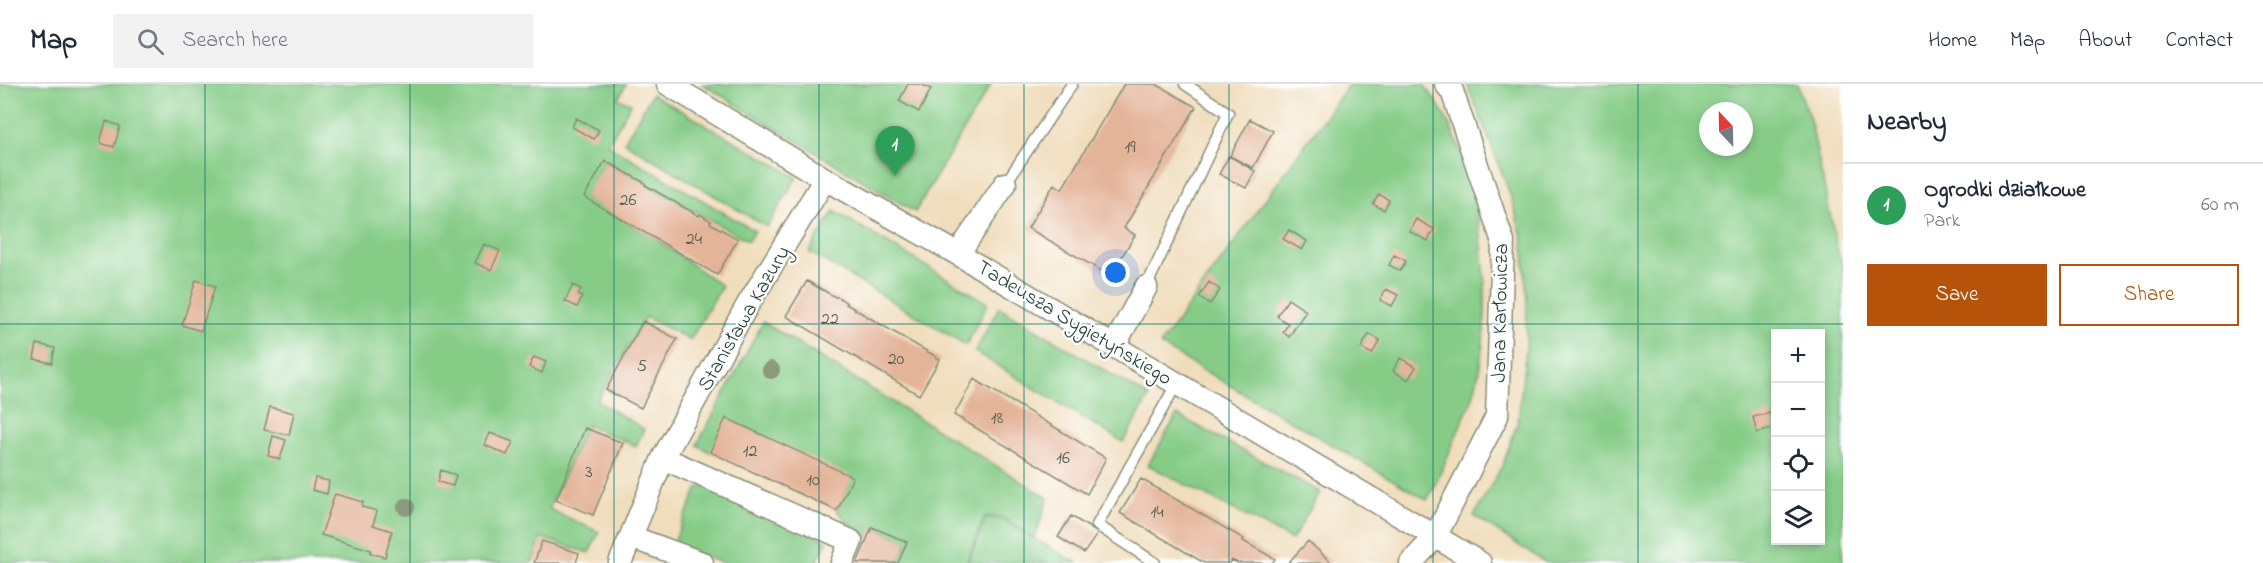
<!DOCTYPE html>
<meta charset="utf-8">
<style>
:root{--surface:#fff;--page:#f2f2f3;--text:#1f2937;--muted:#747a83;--line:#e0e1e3;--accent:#b45309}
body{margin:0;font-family:"Indie Flower",sans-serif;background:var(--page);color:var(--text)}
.controls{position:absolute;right:18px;bottom:18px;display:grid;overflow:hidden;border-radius:0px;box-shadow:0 3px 9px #0003}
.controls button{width:54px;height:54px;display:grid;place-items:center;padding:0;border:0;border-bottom:2px solid var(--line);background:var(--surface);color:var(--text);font:30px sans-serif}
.compass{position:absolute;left:1699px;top:18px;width:54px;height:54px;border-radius:50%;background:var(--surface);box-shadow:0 3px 9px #0003;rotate:338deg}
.you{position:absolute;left:1116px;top:189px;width:21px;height:21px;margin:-15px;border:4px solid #fff;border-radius:50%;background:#1a73e8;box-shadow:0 0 0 9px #1a73e833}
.badge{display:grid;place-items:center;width:39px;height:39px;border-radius:50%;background:var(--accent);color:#fff;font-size:20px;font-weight:700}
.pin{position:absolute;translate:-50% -50px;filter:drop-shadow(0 2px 3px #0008)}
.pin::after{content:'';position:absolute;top:32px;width:21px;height:18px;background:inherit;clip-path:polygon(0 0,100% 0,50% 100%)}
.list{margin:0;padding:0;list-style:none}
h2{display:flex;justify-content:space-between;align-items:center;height:78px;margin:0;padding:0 24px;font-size:26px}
h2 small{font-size:20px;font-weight:400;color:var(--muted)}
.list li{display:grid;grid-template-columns:39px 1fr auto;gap:18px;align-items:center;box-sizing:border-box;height:84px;padding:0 24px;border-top:2px solid var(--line)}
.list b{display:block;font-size:22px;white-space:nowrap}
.list p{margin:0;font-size:20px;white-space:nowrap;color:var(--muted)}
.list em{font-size:20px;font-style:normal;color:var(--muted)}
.actions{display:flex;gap:12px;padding:18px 24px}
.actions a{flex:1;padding:14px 0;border:2px solid var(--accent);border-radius:0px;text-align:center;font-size:21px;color:var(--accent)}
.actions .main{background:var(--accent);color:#fff}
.icon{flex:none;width:33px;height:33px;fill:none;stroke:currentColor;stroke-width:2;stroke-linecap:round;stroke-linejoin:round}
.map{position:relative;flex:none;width:1843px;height:479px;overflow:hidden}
header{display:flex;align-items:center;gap:36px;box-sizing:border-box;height:84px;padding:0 30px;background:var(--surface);border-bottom:2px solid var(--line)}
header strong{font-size:28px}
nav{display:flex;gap:33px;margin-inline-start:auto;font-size:21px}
.search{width:420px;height:54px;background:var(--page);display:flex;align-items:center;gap:15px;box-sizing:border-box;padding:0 21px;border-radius:0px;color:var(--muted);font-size:22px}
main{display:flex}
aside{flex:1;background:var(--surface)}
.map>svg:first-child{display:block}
.green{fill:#86cc87;stroke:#52845e;stroke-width:1.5;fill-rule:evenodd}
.building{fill:#e4b499}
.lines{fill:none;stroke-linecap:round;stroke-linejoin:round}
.lane-casing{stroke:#888d78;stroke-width:13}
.street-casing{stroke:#888d78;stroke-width:25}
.lane{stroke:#fff;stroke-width:10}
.street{stroke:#fff;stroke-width:22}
.tree{fill:#8b997d}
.grid{fill:none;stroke:#0f766e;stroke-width:1.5;stroke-opacity:0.55}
.labels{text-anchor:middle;stroke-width:4.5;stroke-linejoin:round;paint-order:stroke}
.number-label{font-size:18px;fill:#505b4d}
.street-label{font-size:21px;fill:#1f3d34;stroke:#fff}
</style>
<header>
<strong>Map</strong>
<div class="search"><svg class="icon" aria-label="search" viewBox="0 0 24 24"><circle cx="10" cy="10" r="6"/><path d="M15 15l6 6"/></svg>Search here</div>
<nav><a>Home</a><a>Map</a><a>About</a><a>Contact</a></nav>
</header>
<main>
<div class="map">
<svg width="1843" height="479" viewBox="0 0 1843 479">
<rect width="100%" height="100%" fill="#fff"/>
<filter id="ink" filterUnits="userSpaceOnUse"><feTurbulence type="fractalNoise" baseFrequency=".0167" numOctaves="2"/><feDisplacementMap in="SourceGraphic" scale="12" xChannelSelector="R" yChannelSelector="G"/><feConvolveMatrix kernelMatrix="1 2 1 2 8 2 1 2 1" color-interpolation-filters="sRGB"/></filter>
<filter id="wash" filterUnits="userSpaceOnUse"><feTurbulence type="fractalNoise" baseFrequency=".008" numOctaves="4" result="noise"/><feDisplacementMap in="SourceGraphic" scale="24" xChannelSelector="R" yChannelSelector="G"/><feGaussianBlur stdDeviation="1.35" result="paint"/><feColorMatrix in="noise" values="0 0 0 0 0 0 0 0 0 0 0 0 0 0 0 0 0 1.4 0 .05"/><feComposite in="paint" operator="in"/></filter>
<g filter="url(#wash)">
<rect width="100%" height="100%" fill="#f0ddbc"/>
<!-- green -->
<path class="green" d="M0,0H626L618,15L631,19L608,61L755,147L748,157L605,77L585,113L651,152L722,202L690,256L645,233L597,317L644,345L636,362L587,341L549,425L599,448L589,469L541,454L532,479H0Z
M702,0H991L915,128Z
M1349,0H1423C1485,71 1499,228 1472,316C1470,322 1467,327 1464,333C1452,361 1442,389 1427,416L1160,261Z
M1467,0H1797L1810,35L1838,168L1843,179V479H1546L1474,432L1503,380L1518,337L1526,262L1527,218L1523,156L1511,113L1494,68ZM1708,27H1744V63H1708ZM1776,249H1820V456H1776Z
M652,10L797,93L767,143L624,58Z
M834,127L988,219L966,261L809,168Z
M999,223L1149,313L1123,358L975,268Z
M763,238L1048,414L1035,453L1001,433L985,432L966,479H898L907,458L873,443L866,455L837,427L852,393L710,368L697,361Z
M1177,331L1320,408L1292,456L1148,381Z
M707,401L827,457L816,479H722L679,463L675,455L698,404Z
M986,434L1000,435L1077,479H968Z"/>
<g id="blocks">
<!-- building -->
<path class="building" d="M908,0H921L931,5L919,28L899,17Z
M1124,0H1156L1196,23L1124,144L1135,151L1110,192L1028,144L1054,100L1062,105Z
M576,34L599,46L594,55L572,43Z
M1250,35L1273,47L1253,84L1230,72Z
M106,37L120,42L114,63L100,59Z
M1229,72L1255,87L1246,104L1219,90Z
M605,77L645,99V101L699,132L700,130L711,137L710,139L738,155L717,191L584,113Z
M1379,110L1389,116L1384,126L1373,120Z
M1416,135L1434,145L1428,157L1409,147Z
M1289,146L1307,157L1302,166L1283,155Z
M484,160L500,167L491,186L475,179Z
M1394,171L1406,177L1400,187L1389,181Z
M196,196L215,202L201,247L182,241Z
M807,197L835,213H838L847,219L846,220L940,275L919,311L786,232Z
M1209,198L1220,206L1210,220L1199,213Z
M573,201L581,205L578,211L582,213L577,223L565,217Z
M1386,205L1398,211L1392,222L1380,216Z
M1288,215L1306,227L1289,253L1283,248L1288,240L1277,232Z
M643,237L677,255L641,324L606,306Z
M1369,250L1380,256L1372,270L1361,264Z
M37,260L55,264L52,279L34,275Z
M534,273L546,278L542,289L529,283Z
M1400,274L1416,283L1408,296L1393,287Z
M974,295L1106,374L1087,410L954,331Z
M270,323L294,329L289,351L264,346Z
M1770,329L1774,344L1757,349L1753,333Z
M726,334L853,393L837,427L710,368Z
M585,344L623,359L593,431L556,416Z
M490,349L513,358L507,371L485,361Z
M273,352L286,356L280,375L268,372Z
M441,386L456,391L453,402L438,398Z
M315,394L329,397L327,410L312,406Z
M1141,395L1244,455L1243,457L1275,475L1272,479H1238L1232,476L1230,479H1204L1120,429Z
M335,410L363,418L362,423L377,427L373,441L392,447L385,473L370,469L371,466L321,451Z
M1071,432L1098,449L1084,469L1058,453Z
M872,443L907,458L898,479H857Z
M542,457L579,469L576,479H534Z
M1308,457L1332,479H1288Z"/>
</g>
</g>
<g filter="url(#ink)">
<use href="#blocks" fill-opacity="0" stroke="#888d78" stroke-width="1.5"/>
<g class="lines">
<defs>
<path id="lane" d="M1005,100L1072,0
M1146,203L1228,29L1185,0
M1155,479L1097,441L1177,299"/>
<path id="street" d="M668,0L825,95L958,170L1480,479
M958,170L1005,100
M1114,262L1146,203
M663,374L851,457L842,479
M631,453L702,479
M620,479L663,374L747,222L825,95
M1411,479L1435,453L1497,332L1503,158L1452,7L1446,0"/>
</defs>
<!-- lane casing -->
<use href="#lane" class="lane-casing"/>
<!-- street casing -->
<use href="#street" class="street-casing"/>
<!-- lane -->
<use href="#lane" class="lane"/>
<!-- street -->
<use href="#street" class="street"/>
</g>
<!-- trees -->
<g class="tree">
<circle cx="771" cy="286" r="9"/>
<circle cx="406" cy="423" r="9"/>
</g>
</g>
<!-- grid -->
<path class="grid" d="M205,0V479M410,0V479M614,0V479M819,0V479M1024,0V479M1229,0V479M1433,0V479M1638,0V479M0,240H1843"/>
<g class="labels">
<!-- number labels -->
<g class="number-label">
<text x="1130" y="68">19</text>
<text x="628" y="121">26</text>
<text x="694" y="160">24</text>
<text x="830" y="240">22</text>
<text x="896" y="280">20</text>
<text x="642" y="287">5</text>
<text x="997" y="339">18</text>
<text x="750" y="372">12</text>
<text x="1063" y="379">16</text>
<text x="589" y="393">3</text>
<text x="813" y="401">10</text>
<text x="1157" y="433">14</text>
</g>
<!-- street labels -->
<g class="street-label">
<text transform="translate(1499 229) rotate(-89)" y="7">Jana Karłowicza</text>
<text transform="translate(743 234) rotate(-60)" y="7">Stanisława Kazury</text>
<text transform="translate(1075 238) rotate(31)" y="7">Tadeusza Sygietyńskiego</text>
</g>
</g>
</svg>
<div class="controls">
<button>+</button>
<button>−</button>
<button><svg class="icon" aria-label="locate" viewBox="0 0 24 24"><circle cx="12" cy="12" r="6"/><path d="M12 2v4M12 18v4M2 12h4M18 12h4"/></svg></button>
<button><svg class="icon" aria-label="layers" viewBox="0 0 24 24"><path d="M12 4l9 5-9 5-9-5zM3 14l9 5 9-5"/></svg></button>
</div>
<svg class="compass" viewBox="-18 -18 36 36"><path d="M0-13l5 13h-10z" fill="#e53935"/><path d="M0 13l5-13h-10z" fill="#747a83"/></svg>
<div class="you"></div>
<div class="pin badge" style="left:895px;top:92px;background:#2e9e5b">1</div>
</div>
<aside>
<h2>Nearby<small></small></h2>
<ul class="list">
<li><span class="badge" style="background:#2e9e5b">1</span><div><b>Ogrodki działkowe</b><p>Park</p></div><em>60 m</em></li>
</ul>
<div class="actions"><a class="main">Save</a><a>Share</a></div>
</aside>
</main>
